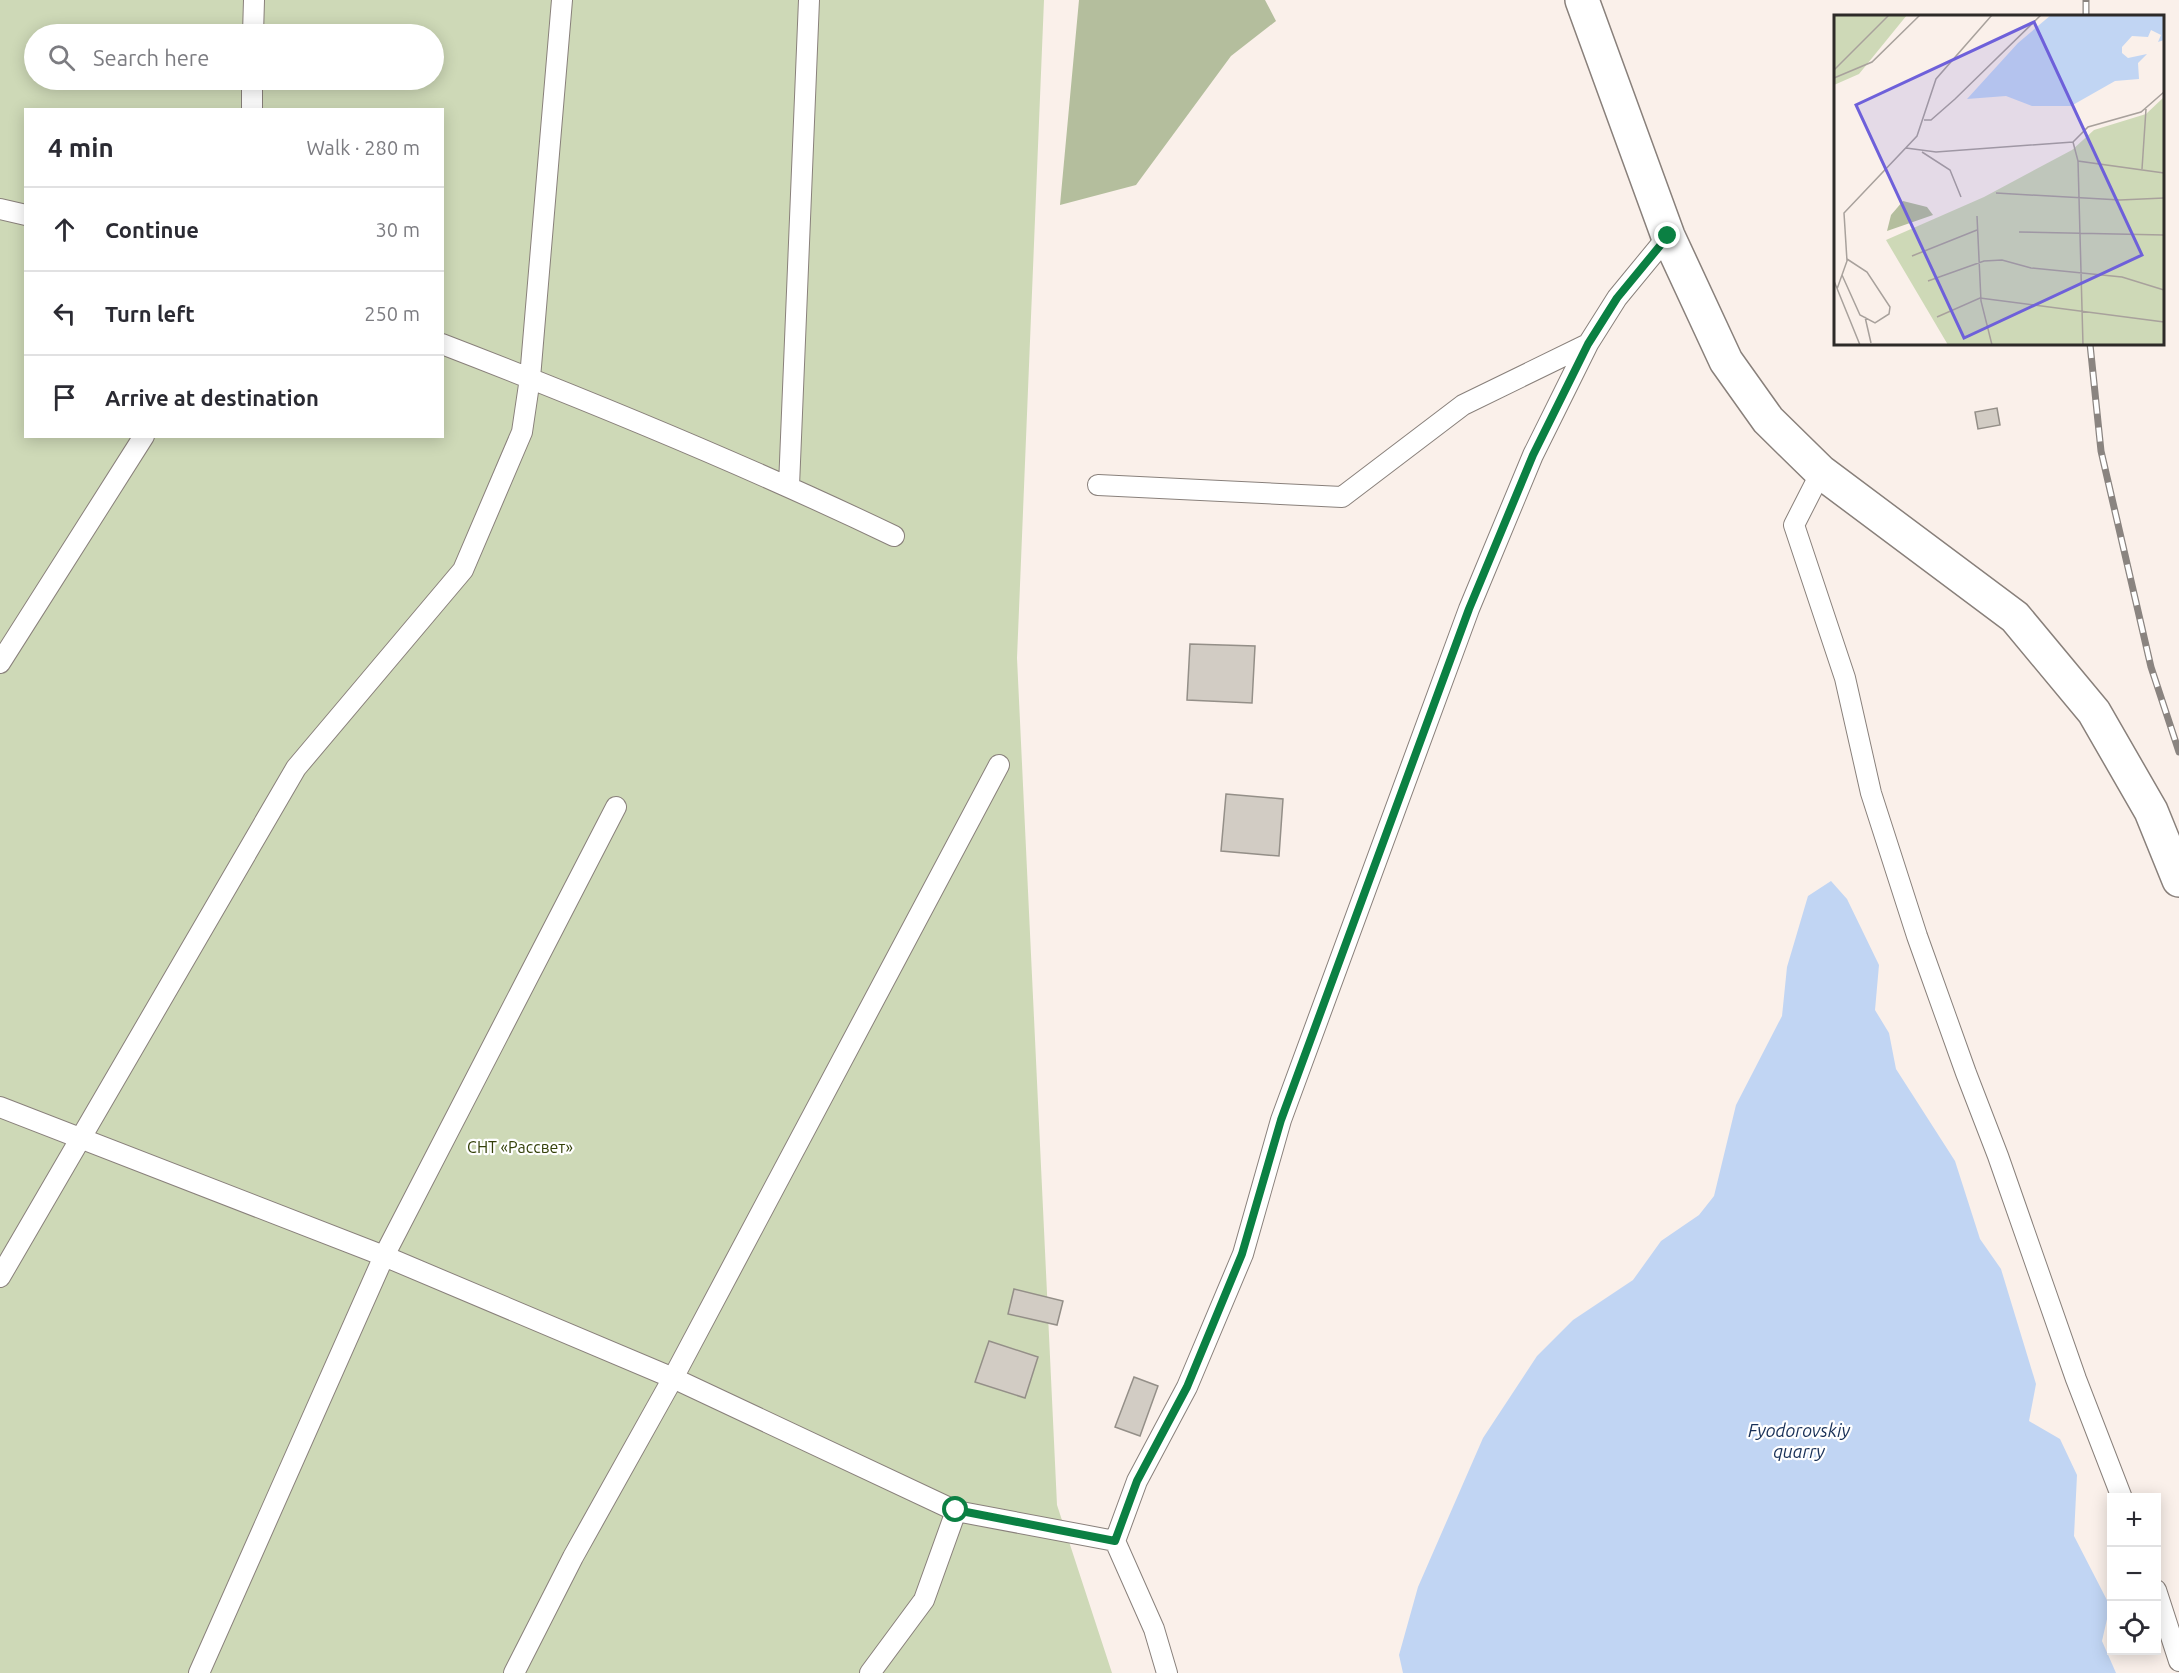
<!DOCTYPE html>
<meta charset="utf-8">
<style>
:root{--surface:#fff;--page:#f2f2f3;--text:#2b2b33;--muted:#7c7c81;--line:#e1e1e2}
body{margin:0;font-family:Ubuntu,sans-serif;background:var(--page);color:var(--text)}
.controls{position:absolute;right:18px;bottom:18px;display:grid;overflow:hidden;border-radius:0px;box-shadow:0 3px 15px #0003}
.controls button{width:54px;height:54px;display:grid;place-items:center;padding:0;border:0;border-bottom:2px solid var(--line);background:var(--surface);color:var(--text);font:30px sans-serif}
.stop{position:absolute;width:18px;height:18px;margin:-14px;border:4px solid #0b8043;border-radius:50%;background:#fff}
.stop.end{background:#0b8043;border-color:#fff;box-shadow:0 2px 6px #0008}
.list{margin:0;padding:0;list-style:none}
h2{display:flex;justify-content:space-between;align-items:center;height:78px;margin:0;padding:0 24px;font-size:26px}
h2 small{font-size:20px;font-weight:400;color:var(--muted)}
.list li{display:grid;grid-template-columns:39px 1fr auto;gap:18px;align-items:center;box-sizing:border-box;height:84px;padding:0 24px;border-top:2px solid var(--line)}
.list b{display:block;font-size:22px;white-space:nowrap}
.list em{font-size:20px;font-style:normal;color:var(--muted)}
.icon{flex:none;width:33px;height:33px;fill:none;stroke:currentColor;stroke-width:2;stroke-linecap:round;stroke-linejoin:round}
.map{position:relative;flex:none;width:2179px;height:1673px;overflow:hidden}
.search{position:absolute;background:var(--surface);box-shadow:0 3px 15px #0003;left:24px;top:24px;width:420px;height:66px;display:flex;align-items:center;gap:15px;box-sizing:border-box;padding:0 21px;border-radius:33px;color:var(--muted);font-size:22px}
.panel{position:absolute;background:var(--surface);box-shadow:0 3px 15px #0003;left:24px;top:108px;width:420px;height:330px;border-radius:0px}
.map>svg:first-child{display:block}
.green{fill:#ced9b7;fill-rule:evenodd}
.forest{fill:#b4be9d}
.water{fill:#c1d5f3}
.building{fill:#d2ccc4;stroke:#948f88;stroke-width:1.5}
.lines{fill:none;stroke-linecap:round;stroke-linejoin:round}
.lane-casing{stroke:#89807b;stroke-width:22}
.street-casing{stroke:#89807b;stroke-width:36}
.lane{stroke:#fff;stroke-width:20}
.street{stroke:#fff;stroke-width:33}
.rail-casing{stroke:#8a8480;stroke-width:7}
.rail{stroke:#fff;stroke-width:4.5;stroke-dasharray:14;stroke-linecap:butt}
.route{stroke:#0b8043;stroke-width:8}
.labels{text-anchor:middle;stroke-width:4.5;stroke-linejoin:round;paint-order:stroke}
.park-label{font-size:16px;fill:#334008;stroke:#fff}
.water-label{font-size:18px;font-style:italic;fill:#193158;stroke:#fff}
.inset-road{fill:none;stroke:#a8a19c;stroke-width:1.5}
.view{fill:#6e60da;fill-opacity:0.15;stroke:#6e60da;stroke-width:3}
.inset-edge{fill:none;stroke:#2d2a28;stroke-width:3}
</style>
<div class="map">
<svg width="2179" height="1673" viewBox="0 0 2179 1673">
<rect width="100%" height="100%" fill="#faf0ea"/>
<!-- green -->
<path class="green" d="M0,0H1044L1017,658L1057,1505L1112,1673H0ZM34,34H434V80H34ZM26,110H442V436H26Z"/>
<!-- forest -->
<path class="forest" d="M1079,0H1265L1276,21L1231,56L1136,185L1060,205Z"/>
<!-- water -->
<path class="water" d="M1831,881L1847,899L1879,965L1875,1010L1889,1033L1896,1069L1955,1161L1980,1239L2001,1269L2036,1384L2029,1421L2060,1439L2077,1475L2074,1536L2110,1606L2102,1641L2116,1673H1403L1399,1655L1418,1587L1483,1438L1537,1356L1573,1320L1633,1280L1661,1241L1699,1215L1714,1196L1736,1105L1782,1016L1787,967L1808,896Z"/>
<!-- building -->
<path class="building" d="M1997,408L2000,425L1978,429L1975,412Z
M1190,644L1255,646L1252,703L1187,700Z
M1226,794L1283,799L1279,856L1221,851Z
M1014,1289L1063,1301L1057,1325L1008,1314Z
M989,1341L1038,1357L1025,1398L975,1382Z
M1134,1377L1158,1386L1140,1436L1115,1427Z"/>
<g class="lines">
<defs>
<path id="lane" d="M253,34L254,0
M252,110V80
M0,209L26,215
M442,344C595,403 746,465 894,536
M1821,472L1794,525L1845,678L1871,793L1917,936L1966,1073L1998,1156L2076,1379L2122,1498
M1098,485L1342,497L1463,405L1588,344
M789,486L809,0
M0,663L144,436
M0,1107L384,1256L673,1378L956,1511
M0,1277L296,768L463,570L522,432L530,378L562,0
M2156,1590L2179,1661
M199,1673L384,1256L616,807
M514,1673L573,1557L673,1378L999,765
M870,1673L924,1600L956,1511L1115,1541
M1167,1673L1154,1629L1115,1541L1137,1481L1187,1387L1243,1254L1281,1120L1469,609L1533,455L1588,344L1617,298L1668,236"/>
<path id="street" d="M1582,0L1668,236L1726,361L1768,420L1821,472L2015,617L2094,712L2151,811L2179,880"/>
</defs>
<!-- lane casing -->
<use href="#lane" class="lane-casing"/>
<!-- street casing -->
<use href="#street" class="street-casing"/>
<!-- lane -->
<use href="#lane" class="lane"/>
<!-- street -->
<use href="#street" class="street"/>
<defs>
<path id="rail" d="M2086,16V0
M2090,344L2101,451L2151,667L2179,752"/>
</defs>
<!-- rail casing -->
<use href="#rail" class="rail-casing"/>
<!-- rail -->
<use href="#rail" class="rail"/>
</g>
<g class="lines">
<!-- route -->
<path class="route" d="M956,1510L1115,1541L1137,1481L1187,1387L1242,1254L1281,1120L1469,609L1533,455L1588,344L1617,298L1668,236"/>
</g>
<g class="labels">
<!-- park labels -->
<g class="park-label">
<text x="520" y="1153">СНТ «Рассвет»</text>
</g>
<!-- water labels -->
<g class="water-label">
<text x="1799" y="1437">Fyodorovskiy<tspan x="1799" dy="21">quarry</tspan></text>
</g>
</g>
<!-- overview -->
<g transform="translate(1834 15)">
<rect width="330" height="330" fill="#faf0ea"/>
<path d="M0,0H73L25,59L0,70ZM330,82V330H114L52,225L150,182L238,135L260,115L312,99Z" fill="#ced9b7"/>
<path d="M69,186L93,192L99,200L53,216L57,200Z" fill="#b4be9d"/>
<path d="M217,0H330V25L324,27L327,20L317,15L314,22L298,21L288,32V38L294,43L313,39L304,48L305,64L281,66L237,91H198L172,81L133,84L184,28Z" fill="#c1d5f3"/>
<path class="inset-road" d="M0,55L55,0M0,63L38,47L86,0M90,105H97L121,84L207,0M239,127L244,146L330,158M72,133L102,137L239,127L254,112L307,97L330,77M88,137L116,155L127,182M244,146L249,330M308,154L312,94M162,178L286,185L330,183M143,201L147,286L158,330M185,217L330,220M78,241L143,215M8,260L26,300L41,308L55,299L56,292L33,257L13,244M0,266L26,330M94,266L150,246L168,245L197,253L288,262L330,275M3,274L13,246L10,198L83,121L102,64L158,0M31,302L37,328M103,302L146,283L330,307"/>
<path class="view" d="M200,7L308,240L130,323L22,90Z"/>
<rect width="330" height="330" class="inset-edge"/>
</g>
</svg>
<div class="controls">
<button>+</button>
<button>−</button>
<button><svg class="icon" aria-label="locate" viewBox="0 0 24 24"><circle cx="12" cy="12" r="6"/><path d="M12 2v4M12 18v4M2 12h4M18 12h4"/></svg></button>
</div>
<div class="stop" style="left:956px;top:1510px"></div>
<div class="stop end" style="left:1668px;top:236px"></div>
<div class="search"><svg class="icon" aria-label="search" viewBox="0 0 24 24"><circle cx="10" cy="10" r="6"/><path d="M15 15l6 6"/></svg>Search here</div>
<section class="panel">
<h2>4 min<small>Walk · 280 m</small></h2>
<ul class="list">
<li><svg class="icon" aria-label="ahead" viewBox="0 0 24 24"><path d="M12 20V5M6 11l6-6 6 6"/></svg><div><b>Continue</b></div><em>30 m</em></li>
<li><svg class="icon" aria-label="left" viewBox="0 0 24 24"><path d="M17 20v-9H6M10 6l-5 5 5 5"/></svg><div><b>Turn left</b></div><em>250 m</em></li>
<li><svg class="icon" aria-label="arrive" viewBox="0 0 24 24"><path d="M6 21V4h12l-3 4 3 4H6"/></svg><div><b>Arrive at destination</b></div></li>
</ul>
</section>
</div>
